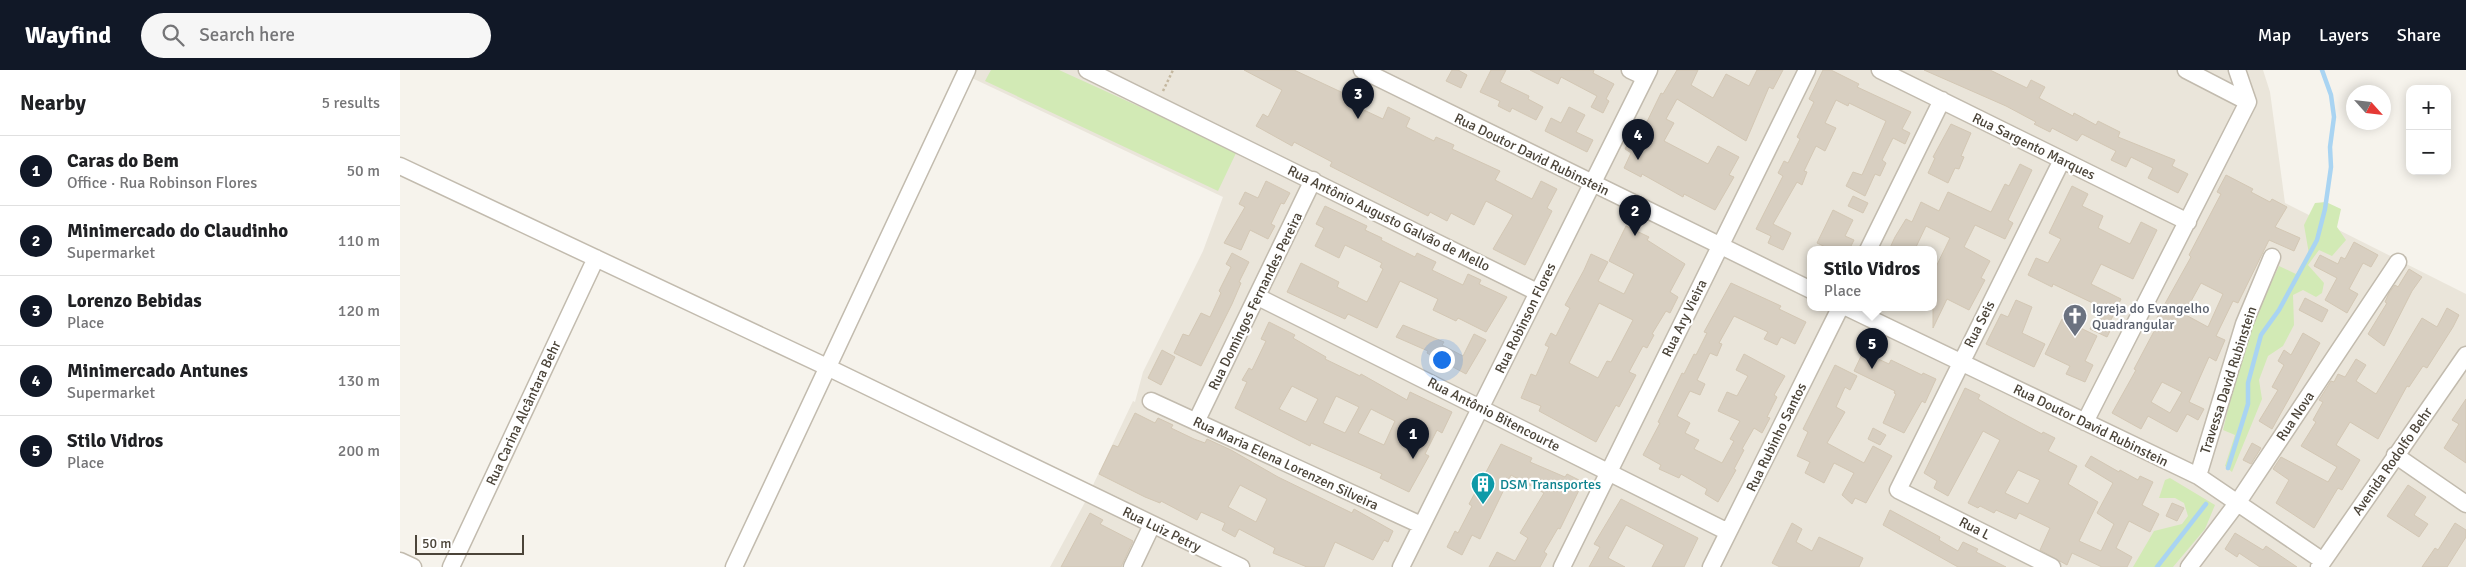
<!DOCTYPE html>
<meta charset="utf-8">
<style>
:root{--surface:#fff;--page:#f6f6f6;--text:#202124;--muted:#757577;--line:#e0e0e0;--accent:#111827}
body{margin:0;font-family:Signika,sans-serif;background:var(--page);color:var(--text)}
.controls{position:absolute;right:15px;top:15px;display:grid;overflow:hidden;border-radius:10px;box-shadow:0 2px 12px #0003}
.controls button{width:45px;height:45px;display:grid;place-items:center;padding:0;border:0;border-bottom:1px solid var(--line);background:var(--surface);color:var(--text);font:25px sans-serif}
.compass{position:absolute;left:1946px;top:15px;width:45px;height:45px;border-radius:50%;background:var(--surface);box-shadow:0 2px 12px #0003;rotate:117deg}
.scale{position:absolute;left:15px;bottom:12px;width:109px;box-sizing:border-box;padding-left:5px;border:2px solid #4b4439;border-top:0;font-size:14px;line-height:18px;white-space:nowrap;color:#4b4439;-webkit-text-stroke:4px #fff;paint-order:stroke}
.you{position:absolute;left:1041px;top:289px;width:18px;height:18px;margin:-12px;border:4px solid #fff;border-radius:50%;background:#1a73e8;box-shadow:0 0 0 8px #1a73e833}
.badge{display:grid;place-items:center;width:32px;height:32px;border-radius:50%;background:var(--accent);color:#fff;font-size:16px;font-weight:700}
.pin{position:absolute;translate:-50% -41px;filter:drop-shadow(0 1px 2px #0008)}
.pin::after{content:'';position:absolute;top:26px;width:18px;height:15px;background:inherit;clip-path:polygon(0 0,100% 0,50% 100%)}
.popup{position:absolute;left:1407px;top:176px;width:130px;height:65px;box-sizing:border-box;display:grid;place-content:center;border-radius:10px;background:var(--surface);filter:drop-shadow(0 1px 4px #0005);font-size:16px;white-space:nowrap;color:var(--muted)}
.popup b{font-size:19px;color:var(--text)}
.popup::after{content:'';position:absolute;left:50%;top:100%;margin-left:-10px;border:10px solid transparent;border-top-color:var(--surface)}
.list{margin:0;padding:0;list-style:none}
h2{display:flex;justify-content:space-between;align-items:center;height:65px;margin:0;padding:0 20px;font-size:21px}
h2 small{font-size:16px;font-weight:400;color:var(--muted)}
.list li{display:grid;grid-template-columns:32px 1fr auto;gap:15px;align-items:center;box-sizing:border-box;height:70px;padding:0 20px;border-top:1px solid var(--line)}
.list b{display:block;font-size:19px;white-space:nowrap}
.list p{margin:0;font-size:16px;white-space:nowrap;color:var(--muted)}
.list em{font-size:16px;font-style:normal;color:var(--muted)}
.icon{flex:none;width:28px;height:28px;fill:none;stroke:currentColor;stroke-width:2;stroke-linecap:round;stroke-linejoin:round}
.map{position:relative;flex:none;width:2066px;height:497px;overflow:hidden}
header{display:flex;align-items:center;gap:30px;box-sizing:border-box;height:70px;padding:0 25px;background:var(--accent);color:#fff}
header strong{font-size:24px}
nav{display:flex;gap:28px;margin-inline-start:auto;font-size:18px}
.search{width:350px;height:45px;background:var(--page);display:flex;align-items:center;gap:12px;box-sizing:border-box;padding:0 18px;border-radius:28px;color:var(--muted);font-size:19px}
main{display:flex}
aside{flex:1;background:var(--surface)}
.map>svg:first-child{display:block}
.residential{fill:#eae5da;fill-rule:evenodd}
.green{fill:#d2eab5}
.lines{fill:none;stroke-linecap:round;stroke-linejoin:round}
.stream{stroke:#a9d4f2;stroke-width:4.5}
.building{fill:#d8cfc1;stroke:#d3c7b4;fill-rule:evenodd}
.minor-casing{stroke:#c2bbae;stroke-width:19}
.path{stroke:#c4b79f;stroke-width:2.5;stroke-dasharray:2.5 2.5;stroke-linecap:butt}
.minor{stroke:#fff;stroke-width:16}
.labels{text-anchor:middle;stroke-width:4.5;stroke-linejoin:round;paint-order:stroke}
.street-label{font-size:14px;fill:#4b4439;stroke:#fff}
.worship-label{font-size:14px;fill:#5b616d;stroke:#fff;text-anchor:start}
.culture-label{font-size:14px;fill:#0d838f;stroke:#fff;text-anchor:start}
</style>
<header>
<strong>Wayfind</strong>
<div class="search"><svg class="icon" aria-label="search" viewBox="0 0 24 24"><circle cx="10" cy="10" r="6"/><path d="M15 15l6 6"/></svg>Search here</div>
<nav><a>Map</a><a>Layers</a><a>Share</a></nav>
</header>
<main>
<aside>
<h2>Nearby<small>5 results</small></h2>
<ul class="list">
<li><span class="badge">1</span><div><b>Caras do Bem</b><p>Office · Rua Robinson Flores</p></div><em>50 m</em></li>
<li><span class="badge">2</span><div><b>Minimercado do Claudinho</b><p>Supermarket</p></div><em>110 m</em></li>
<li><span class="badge">3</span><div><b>Lorenzo Bebidas</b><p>Place</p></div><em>120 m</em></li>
<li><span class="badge">4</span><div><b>Minimercado Antunes</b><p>Supermarket</p></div><em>130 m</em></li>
<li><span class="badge">5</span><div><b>Stilo Vidros</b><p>Place</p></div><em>200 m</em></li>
</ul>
</aside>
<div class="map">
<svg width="2066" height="497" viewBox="0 0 2066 497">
<rect width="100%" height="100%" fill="#f6f3ec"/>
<!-- residential -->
<path class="residential" d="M555,0H1863L1870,22L1885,133L2066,224V497H650L684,434L733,331L735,332L743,302L803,181L823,127ZM1411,180H1533V238H1411Z"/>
<!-- green -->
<path class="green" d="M591,0H659L837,81L818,121L585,11Z
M1926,132L1941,139L1937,157L1946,170L1932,186L1919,180L1908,195L1924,213L1922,223L1916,227L1903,220L1893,225L1894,255L1883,276L1868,286L1859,310L1862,329L1832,402L1825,396L1835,365L1823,360L1845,268L1879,196L1896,204L1909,184L1904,155L1915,133Z
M1770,408L1815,435L1805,459L1773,497H1733L1754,461L1782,454L1788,446L1784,433L1775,428H1759L1765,410Z"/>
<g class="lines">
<!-- stream -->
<path class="stream" d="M1828,398L1848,334V313L1861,265L1879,240L1917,170L1925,139L1931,97L1930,77L1934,47L1931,25L1922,0
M1757,497L1806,434"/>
</g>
<!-- building -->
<path class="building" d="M844,0H894L954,28L951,34L983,49L988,37L1010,48L1006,57L1034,71L1036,67L1054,75L1052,79L1100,101L1095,110L1132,129L1141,111L1157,119L1147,138L1152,141L1125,195L1093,179L1113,145L1086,131L1074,155L1051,143L1047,151L1030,142L1028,146L930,96L932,92L894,72L892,76L856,56L863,44L868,47L882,20Z
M1052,0H1058L1067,5L1061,18L1046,11Z
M1091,0H1106L1100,12L1129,26L1128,29L1143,37L1136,50L1112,38L1110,42L1098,36L1100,31L1080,22Z
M1130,0H1194L1193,3L1214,14L1206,29L1209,31L1203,43L1191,37L1197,26L1161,7L1158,14Z
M1277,0H1298L1291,15L1313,28L1326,4L1349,16L1357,0H1383L1373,19L1369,17L1346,71L1277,29L1266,49L1274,53L1264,71L1308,94L1318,76L1339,87L1329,105L1334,107L1315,140L1284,124L1283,127L1242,104L1241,107L1224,98L1231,83L1225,79L1233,63L1240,66L1261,23L1263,24Z
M1423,0H1431L1459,14L1457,17L1511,42L1502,59L1510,63L1505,74L1493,68L1482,90L1486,93L1480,106L1475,104L1465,126L1446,116L1453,102L1462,105L1486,51L1449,33L1448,36L1436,30L1425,53L1436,58L1425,81L1416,76L1404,101L1407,102L1402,115L1397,112L1373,154L1391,163L1383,180L1368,173L1371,166L1356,159L1383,106L1378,103L1384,91L1388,93L1400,69L1397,67L1414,32L1409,29Z
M1524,0H1590L1627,18L1631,10L1645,17L1639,28L1673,46L1674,43L1696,55L1698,51L1720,62L1718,67L1775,90L1772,96L1788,104L1778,123L1748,108L1753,98L1731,87L1726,97L1711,90L1716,81L1682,64L1677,71L1652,58L1650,62L1634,54L1636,52L1606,36Z
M1169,37L1185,45L1176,62L1193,70L1187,82L1145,61L1151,48L1161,53Z
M1551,54L1571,63L1561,86L1564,87L1559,99L1555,98L1548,113L1528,103L1535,88L1533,87Z
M1620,94L1632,100L1608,150L1613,153L1605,169L1575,155L1564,177L1590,191L1581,208L1585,210L1569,240L1547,229L1533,258V203L1550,168L1526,156L1516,177L1522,180H1489L1495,167L1506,149L1512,152L1521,132L1539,141L1548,122L1591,142L1605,114L1609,116Z
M1826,105L1853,119L1851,122L1870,132L1872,129L1887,137L1875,157L1900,168L1894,181L1869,170L1838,233L1833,231L1816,266L1825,270L1816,291L1809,287L1789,332L1804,339L1798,350L1787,344L1777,362L1748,346L1741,359L1712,343L1736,300L1734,299L1760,250L1757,248L1791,187L1789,185L1821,124L1817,122ZM1801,213L1823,224L1808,257L1784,244ZM1762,312L1782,322L1770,343L1751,332Z
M866,111L890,123L884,134L881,133L871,154L875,156L868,169L850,160L841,180L824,173L845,137L839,134L845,122L858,128Z
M1672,116L1688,124L1682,136L1703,146L1698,158L1730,174L1741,152L1757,160L1733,209L1701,194L1691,214L1721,229L1710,252L1714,253L1707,267L1690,259L1701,237L1653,214L1652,217L1628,205L1636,188L1648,193L1661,169L1649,163Z
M1453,126L1468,133L1463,143L1448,136Z
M925,136L967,156L965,160L982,168L981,170L1015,187L1017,183L1036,192L1032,200L1063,215L1068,204L1081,210L1079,214L1107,227L1086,262L1058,248L1056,251L1033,240L1038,229L1000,211L977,258L948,244L945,249L887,222L901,193L939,212L937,217L967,232L983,199L980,197L982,193L945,175L939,188L915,176L924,158L916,154Z
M1433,140L1453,150L1445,166L1454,170L1449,180H1432L1417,173Z
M1226,156L1249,167L1247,170L1285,194L1270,222L1278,227L1270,243L1266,241L1252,264L1254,265L1247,278L1243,276L1229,302L1236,305L1219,337L1216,335L1196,372L1139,341L1141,336L1121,328L1131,304L1136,306L1149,277L1145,275L1151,263L1156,266L1170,238L1165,235L1184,200L1191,184L1208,192L1198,211L1224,224L1234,204L1209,191ZM1199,233L1233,250L1211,292L1207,291L1198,308L1169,293Z
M1954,172L1978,185L1971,197L1963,193L1949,219L1958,224L1947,243L1925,230L1937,208L1914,196L1920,185L1938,194L1941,187L1945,189Z
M832,183L849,192L839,212L841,213L832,234L801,296L774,283L783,264L789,266L801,243L810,247L821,223L819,221L831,197L826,194Z
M2009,199L2022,207L2012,221L1984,276L1968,264L1987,233L1985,232L1989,223L1995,215L1998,217Z
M1331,213L1381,236L1379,239L1406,252L1395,274L1381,267L1377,275L1364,269L1368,262L1334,246L1319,273L1322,274L1317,286L1310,283L1297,310L1305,314L1300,325L1290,321L1277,346L1290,353L1285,363L1299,370L1294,379L1322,393L1334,371L1330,369L1340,351L1318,341L1327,322L1337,326L1348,306L1336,300L1344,284L1385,306L1374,325L1377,327L1367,347L1370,348L1362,363L1354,358L1342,379L1344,380L1334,399L1336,400L1318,432L1305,424L1307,419L1281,404L1279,408L1259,399L1261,395L1243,385L1260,353L1258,352L1282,303L1284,304L1294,284L1296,285L1307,263L1304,262Z
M1905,228L1928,240L1922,252L1899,240Z
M1616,230L1632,237L1622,263L1645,274L1634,297L1586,274L1601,244L1608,247Z
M2047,238L2059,245L2053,257L2027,298L2023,296L2009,317L2007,316L1978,369L1950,352L1936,375L1960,390L1942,420L1938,418L1914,458L1876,433L1889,410L1873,399L1881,387L1928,412L1937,397L1901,376L1916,352L1913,350L1923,332L1919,330L1931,311L1934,312L1938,304L1945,307L1956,289L1966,295L1956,311L1976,324L2022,248L2037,257Z
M1662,249L1697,266L1685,291L1693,295L1685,312L1666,304L1670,296L1645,284Z
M869,252L895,265L893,268L926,287L925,289L960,306L961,304L1007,330L1010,322L1052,342L1042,363L1037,360L1025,384L1029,386L1009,422L980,408L982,404L911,373L910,376L835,338L847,312L842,310L849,298L852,300L866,271L861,269ZM892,316L918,329L906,352L879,339ZM936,326L959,337L945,363L923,353ZM971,339L995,351L984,375L958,363Z
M1003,255L1044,272L1042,275L1063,286L1074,264L1086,270L1066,304L1027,283L1028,281L996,267Z
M1903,263L1920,273L1872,359L1859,351L1878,320L1872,317L1884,295L1878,291L1884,280L1891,285Z
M762,280L775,287L761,315L748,308Z
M1463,282L1489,294L1491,290L1522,305L1523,303L1536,309L1525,333L1522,331L1504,363L1483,353L1496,324L1494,323L1495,321L1454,301Z
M1435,295L1457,306L1450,320L1445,317L1436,337L1445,342L1427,373L1464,393L1473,376L1492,386L1466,433L1455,428L1452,434L1442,425L1454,403L1434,393L1424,413L1405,403L1410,392L1397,386L1408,362L1403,359Z
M1565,318L1580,325L1578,329L1608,346L1642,364L1643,362L1655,368L1648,381L1677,396L1668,414L1698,432L1679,471L1701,481L1714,454L1697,443L1713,413L1685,396L1691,386L1719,402L1720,400L1738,410L1740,406L1753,412L1742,435L1759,444L1750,462L1729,451L1716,478L1732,487L1727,497H1702L1672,483L1667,495L1640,480L1650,458L1619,443L1616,449L1596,440L1594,443L1580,436L1578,438L1568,433L1600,370L1583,361L1548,426L1534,418L1537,411L1524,403ZM1618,400L1640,410L1628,434L1605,423Z
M2066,329V393L2044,378L2059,354L2052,350Z
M735,343L755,353L758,348L773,355L771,358L794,369L805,373L807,369L831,380L878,407L952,443L954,439L993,461L988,472L984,470L973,490L935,472L924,497H907L873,483L875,478L839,459L835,467L822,460L825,453L801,442L797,450L761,431L760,433L745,427L699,404L713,375L718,377ZM840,415L867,429L856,452L828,437Z
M1473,358L1486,365L1480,375L1468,369Z
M1852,373L1861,378L1851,394L1843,390Z
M1101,374L1132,388L1130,392L1165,407L1167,404L1183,412L1160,459L1158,458L1144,482L1147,484L1140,497H1089L1097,482L1115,491L1128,468L1120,463L1144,423L1111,405L1080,469L1072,465L1062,485L1047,477L1055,461L1058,463L1072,436L1069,434Z
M2008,415L2026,427L2014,445L2028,454L2019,467L1987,446Z
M1221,429L1298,468L1284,497H1252L1264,475L1226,455L1208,488L1225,497H1189L1200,477L1194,474Z
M1772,433L1784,438L1777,451L1766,446Z
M1490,440L1540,467L1539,470L1558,481L1563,472L1578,479L1576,482L1606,497H1558L1483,455Z
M690,443L703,450L700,454L733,471L721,497H661Z
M1392,453L1402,459L1396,472L1412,481L1419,467L1463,488L1459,497H1380L1372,493Z
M2055,453L2066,460V467L2047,497H2022L2035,478L2038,480Z
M1835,463L1863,480L1866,476L1897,497H1860L1839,483L1837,487L1825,479Z"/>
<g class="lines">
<defs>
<path id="minor" d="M687,0L1137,222
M962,0L1411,220
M1230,0L1245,7
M1480,0L1788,152
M1786,0L1848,32
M0,96L427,297L841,497
M1468,180L1542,30
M858,227L1328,462
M1448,238L1798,406L1923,491
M751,331L1021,455
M796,352L913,110
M1685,352L1848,32L1837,0
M1995,385L2066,434
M1798,406L1844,254L1872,187
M0,491L13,497
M51,497L196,188
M334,497L567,0
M732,497L752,455
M1001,497L1249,0
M1162,497L1407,0
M1311,497L1440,238
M1652,497L1498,420L1662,90
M1789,497L1838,432L1998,192
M1919,497L2066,285"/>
</defs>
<!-- minor casing -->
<use href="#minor" class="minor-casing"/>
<!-- path -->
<path class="path" d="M763,21L773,0"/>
<!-- minor -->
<use href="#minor" class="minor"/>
</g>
<!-- icons -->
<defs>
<symbol id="church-pin" viewBox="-11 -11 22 30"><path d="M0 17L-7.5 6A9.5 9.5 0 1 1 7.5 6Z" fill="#6b7280" stroke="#fff"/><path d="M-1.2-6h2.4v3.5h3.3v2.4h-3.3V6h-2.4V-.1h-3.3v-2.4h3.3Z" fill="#fff"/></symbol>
<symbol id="building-pin" viewBox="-11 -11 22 30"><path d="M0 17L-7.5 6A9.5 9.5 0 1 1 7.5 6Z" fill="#0f9aa8" stroke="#fff"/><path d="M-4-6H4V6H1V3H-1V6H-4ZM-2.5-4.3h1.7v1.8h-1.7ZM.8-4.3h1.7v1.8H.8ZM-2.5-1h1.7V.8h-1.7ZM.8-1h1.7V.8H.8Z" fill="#fff"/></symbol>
</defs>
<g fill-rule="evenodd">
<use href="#church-pin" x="1661" y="232" width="28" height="38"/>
<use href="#building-pin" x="1069" y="400" width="28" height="38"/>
</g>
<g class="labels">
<!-- street labels -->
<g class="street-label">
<text transform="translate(1634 76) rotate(26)" y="5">Rua Sargento Marques</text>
<text transform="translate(1132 84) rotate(26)" y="5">Rua Doutor David Rubinstein</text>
<text transform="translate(989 148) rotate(26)" y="5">Rua Antônio Augusto Galvão de Mello</text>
<text transform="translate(855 231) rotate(-64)" y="5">Rua Domingos Fernandes Pereira</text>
<text transform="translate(1125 248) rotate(-64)" y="5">Rua Robinson Flores</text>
<text transform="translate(1284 248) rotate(-64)" y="5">Rua Ary Vieira</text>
<text transform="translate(1579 254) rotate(-63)" y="5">Rua Seis</text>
<text transform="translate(1828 310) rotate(-72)" y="5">Travessa David Rubinstein</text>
<text transform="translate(123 343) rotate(-65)" y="5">Rua Carina Alcântara Behr</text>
<text transform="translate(1094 344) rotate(27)" y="5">Rua Antônio Bitencourte</text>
<text transform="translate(1895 346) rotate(-56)" y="5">Rua Nova</text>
<text transform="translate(1691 355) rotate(26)" y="5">Rua Doutor David Rubinstein</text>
<text transform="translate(1376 367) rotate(-64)" y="5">Rua Rubinho Santos</text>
<text transform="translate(1992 391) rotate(-55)" y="5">Avenida Rodolfo Behr</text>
<text transform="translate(886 393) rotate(25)" y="5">Rua Maria Elena Lorenzen Silveira</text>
<text transform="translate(1575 458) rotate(27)" y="5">Rua L</text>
<text transform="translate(762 459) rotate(26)" y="5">Rua Luiz Petry</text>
</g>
<!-- worship labels -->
<g class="worship-label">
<text x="1692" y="243">Igreja do Evangelho<tspan x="1692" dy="16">Quadrangular</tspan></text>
</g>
<!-- culture labels -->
<g class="culture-label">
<text x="1100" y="419">DSM Transportes</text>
</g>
</g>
</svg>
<div class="controls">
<button>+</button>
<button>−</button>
</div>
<svg class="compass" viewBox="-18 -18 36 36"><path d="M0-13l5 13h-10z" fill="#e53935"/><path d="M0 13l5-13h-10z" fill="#757577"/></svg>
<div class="scale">50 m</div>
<div class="you"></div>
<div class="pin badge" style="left:1013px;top:389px">1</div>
<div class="pin badge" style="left:1235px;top:166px">2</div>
<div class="pin badge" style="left:958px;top:49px">3</div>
<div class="pin badge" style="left:1238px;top:90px">4</div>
<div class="pin badge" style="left:1472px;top:299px">5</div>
<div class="popup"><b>Stilo Vidros</b>Place</div>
</div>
</main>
